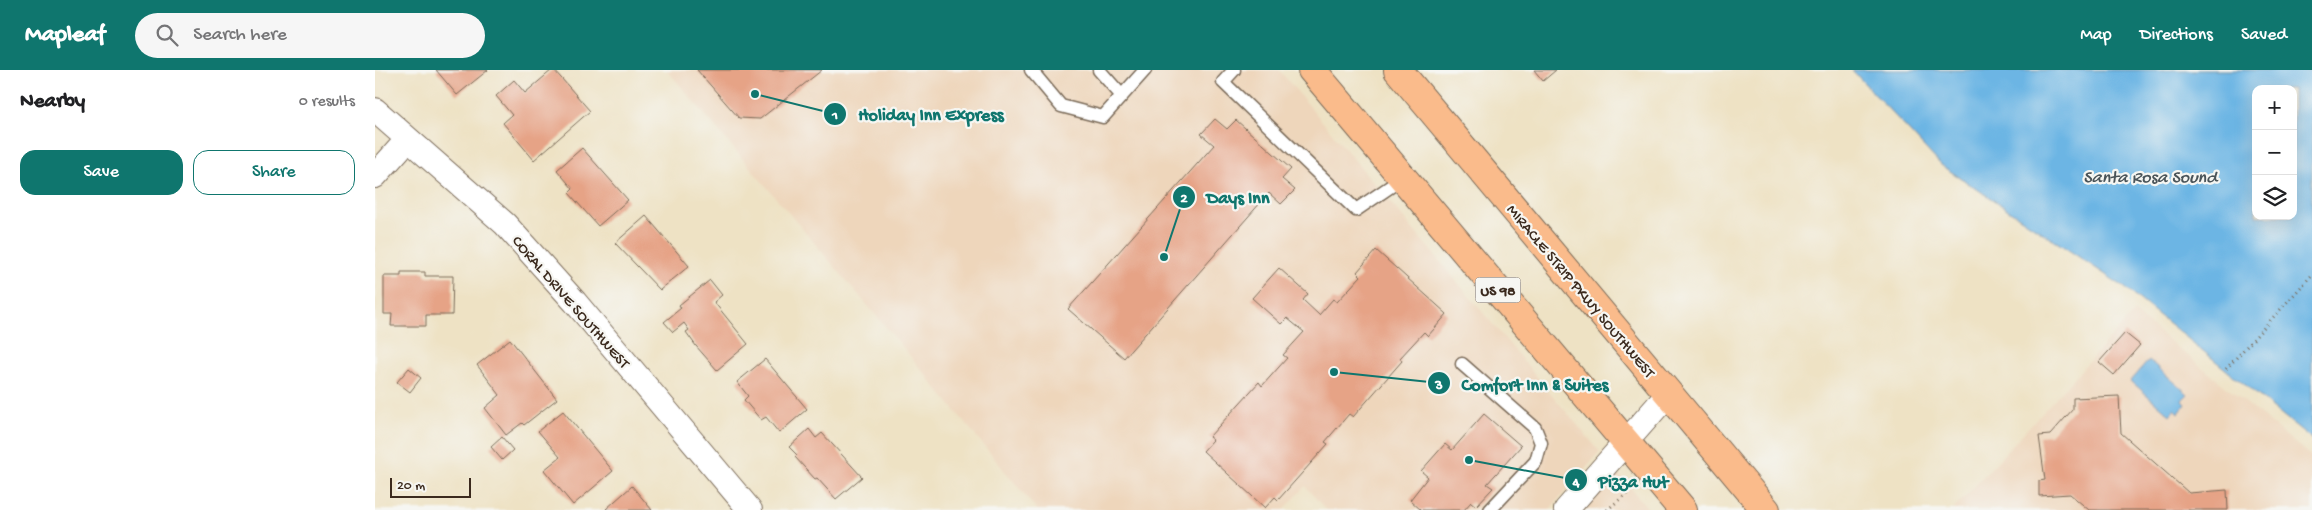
<!DOCTYPE html>
<meta charset="utf-8">
<style>
:root{--surface:#fff;--page:#f6f6f6;--text:#202124;--muted:#757577;--line:#e0e0e0;--accent:#0f766e}
body{margin:0;font-family:"Gochi Hand",sans-serif;background:var(--page);color:var(--text)}
.controls{position:absolute;right:15px;top:15px;display:grid;overflow:hidden;border-radius:10px;box-shadow:0 5px 20px #0002}
.controls button{width:45px;height:45px;display:grid;place-items:center;padding:0;border:0;border-bottom:1px solid var(--line);background:var(--surface);color:var(--text);font:25px sans-serif}
.scale{position:absolute;left:15px;bottom:12px;width:81px;box-sizing:border-box;padding-left:5px;border:2px solid #3b2a1e;border-top:0;font-size:14px;line-height:18px;white-space:nowrap;color:#3b2a1e;-webkit-text-stroke:4px #f6f6f2;paint-order:stroke}
.list{margin:0;padding:0;list-style:none}
h2{display:flex;justify-content:space-between;align-items:center;height:65px;margin:0;padding:0 20px;font-size:21px}
h2 small{font-size:16px;font-weight:400;color:var(--muted)}
.actions{display:flex;gap:10px;padding:15px 20px}
.actions a{flex:1;padding:11px 0;border:1px solid var(--accent);border-radius:15px;text-align:center;font-size:18px;color:var(--accent)}
.actions .main{background:var(--accent);color:#fff}
.icon{flex:none;width:28px;height:28px;fill:none;stroke:currentColor;stroke-width:2;stroke-linecap:round;stroke-linejoin:round}
.map{position:relative;flex:none;width:1937px;height:440px;overflow:hidden}
header{display:flex;align-items:center;gap:30px;box-sizing:border-box;height:70px;padding:0 25px;background:var(--accent);color:#fff}
header strong{font-size:24px}
nav{display:flex;gap:28px;margin-inline-start:auto;font-size:18px}
.search{width:350px;height:45px;background:var(--page);display:flex;align-items:center;gap:12px;box-sizing:border-box;padding:0 18px;border-radius:28px;color:var(--muted);font-size:19px}
main{display:flex}
aside{flex:1;background:var(--surface)}
.map>svg:first-child{display:block}
.built{fill:#eed6bb}
.water{fill:#6cb5e4;stroke:#547081;fill-rule:evenodd}
.building{fill:#e6a386}
.lines{fill:none;stroke-linecap:round;stroke-linejoin:round}
.service-casing{stroke:#7a6a58;stroke-width:15}
.minor-casing{stroke:#7a6a58;stroke-width:26}
.trunk-casing{stroke:#7a6a58;stroke-width:30}
.path{stroke:#7a6a58;stroke-width:3;stroke-dasharray:1 4;stroke-linecap:butt}
.service{stroke:#fff;stroke-width:12}
.minor{stroke:#fff;stroke-width:24}
.trunk{stroke:#fabb8b;stroke-width:28}
.labels{text-anchor:middle;stroke-width:4.5;stroke-linejoin:round;paint-order:stroke}
.shield{fill:#f6f6f2;stroke:#73675e;stroke-width:1}
.shield-label{font-size:15px;font-weight:bold;fill:#3b2a1e}
.street-label{font-size:16px;fill:#3b2a1e;stroke:#f6f6f2}
.water-label{font-size:18px;font-style:italic;fill:#4a5459;stroke:#f6f6f2}
.leader{fill:none;stroke:#0f766e;stroke-width:2}
.callout-dot{fill:#0f766e;stroke:#f6f6f2;stroke-width:2}
.mark-label{font-size:15px;text-anchor:middle;font-weight:bold;fill:#fff}
.callout-label{font-size:18px;text-anchor:middle;font-weight:bold;fill:#0f766e;stroke:#f6f6f2;stroke-width:4.5;stroke-linejoin:round;paint-order:stroke}
</style>
<header>
<strong>Mapleaf</strong>
<div class="search"><svg class="icon" aria-label="search" viewBox="0 0 24 24"><circle cx="10" cy="10" r="6"/><path d="M15 15l6 6"/></svg>Search here</div>
<nav><a>Map</a><a>Directions</a><a>Saved</a></nav>
</header>
<main>
<aside>
<h2>Nearby<small>0 results</small></h2>
<ul class="list">
</ul>
<div class="actions"><a class="main">Save</a><a>Share</a></div>
</aside>
<div class="map">
<svg width="1937" height="440" viewBox="0 0 1937 440">
<rect width="100%" height="100%" fill="#f6f6f2"/>
<filter id="ink" filterUnits="userSpaceOnUse"><feTurbulence type="fractalNoise" baseFrequency=".02" numOctaves="2"/><feDisplacementMap in="SourceGraphic" scale="10" xChannelSelector="R" yChannelSelector="G"/><feConvolveMatrix kernelMatrix="1 2 1 2 8 2 1 2 1" color-interpolation-filters="sRGB"/></filter>
<filter id="wash" filterUnits="userSpaceOnUse"><feTurbulence type="fractalNoise" baseFrequency=".0096" numOctaves="4" result="noise"/><feDisplacementMap in="SourceGraphic" scale="20" xChannelSelector="R" yChannelSelector="G"/><feGaussianBlur stdDeviation="1.12" result="paint"/><feColorMatrix in="noise" values="0 0 0 0 0 0 0 0 0 0 0 0 0 0 0 0 0 1.4 0 .05"/><feComposite in="paint" operator="in"/></filter>
<g filter="url(#wash)">
<rect width="100%" height="100%" fill="#eee2c4"/>
<!-- built -->
<path class="built" d="M292,0H904L1225,382L1174,440H951L930,416L909,440H662L522,270Z
M1759,242L1937,387V440H1578Z
M1243,403L1274,440H1210Z"/>
<!-- water -->
<path class="water" d="M1477,0H1937V369L1749,217L1566,95ZM1881,19H1918V146H1881Z
M1774,290L1813,324L1807,330L1811,334L1804,343L1800,339L1795,345L1756,311Z"/>
<g id="blocks">
<!-- building -->
<path class="building" d="M61,0H113L82,25Z
M177,0H179L215,41L159,90L128,53L137,45L121,26L139,10L150,23Z
M322,0H447L385,49L364,48Z
M1159,0H1181L1168,11Z
M840,49L852,59L861,50L916,99L907,109L920,120L906,134L894,123L749,288L693,239L839,75L826,64Z
M207,78L253,130L223,156L194,123L198,119L182,100Z
M271,146L314,196L285,220L240,173Z
M1001,180L1072,244L1053,266L1049,262L1025,288L1027,291L978,347L974,344L950,372L953,374L903,430L900,427L890,438L828,381L838,370L834,367L884,312L887,316L912,288L908,285L929,262L912,248L906,254L877,228L904,198L933,224L928,230L944,245L958,229L962,232L986,206L982,202Z
M26,202H50V206H78L77,245H51V256H16L17,244H9V206H26Z
M335,210L347,225L339,232L373,274L342,300L321,276L311,262L314,260L309,253L298,262L289,252L306,238L304,235Z
M1750,263L1765,275L1739,305L1724,292Z
M135,269L182,329L149,355L147,353L131,365L110,338L125,325L102,295Z
M390,289L432,339L404,363L391,347L386,350L369,330L373,326L362,312Z
M34,298L46,308L35,322L22,312Z
M1744,326L1746,363L1814,423L1852,420L1853,440H1714L1695,424L1664,426V411L1670,410L1664,366L1675,365L1698,339V328Z
M188,341L238,401L198,435L169,400L185,387L163,361Z
M1109,344L1146,376L1112,414L1118,418L1101,436L1096,432L1089,440H1046L1035,430L1053,407L1046,401L1070,374L1077,380Z
M434,359L441,368L447,363L487,407L461,429L442,408L440,409L420,387L422,385L414,377Z
M127,367L138,380L127,390L116,377Z
M257,416L277,440H232L231,439Z"/>
</g>
</g>
<g filter="url(#ink)">
<use href="#blocks" fill-opacity="0" stroke="#7a6a58" stroke-width="1"/>
<g class="lines">
<defs>
<path id="service" d="M656,0L686,36L728,47L770,0
M724,0L747,26
M859,0L848,12L981,140L1028,108
M1087,294L1160,358L1166,373L1161,391L1115,440"/>
<path id="minor" d="M0,40L130,154L200,232L375,440
M0,106L33,69
M1191,440L1294,323"/>
<path id="trunk" d="M937,0L1308,440
M1023,0L1391,440"/>
</defs>
<!-- service casing -->
<use href="#service" class="service-casing"/>
<!-- minor casing -->
<use href="#minor" class="minor-casing"/>
<!-- trunk casing -->
<use href="#trunk" class="trunk-casing"/>
<!-- path -->
<path class="path" d="M1851,299L1937,205
M1232,440L1255,421"/>
<!-- service -->
<use href="#service" class="service"/>
<!-- minor -->
<use href="#minor" class="minor"/>
<!-- trunk -->
<use href="#trunk" class="trunk"/>
</g>
</g>
<g class="labels">
<!-- shield labels -->
<rect class="shield" x="1100.5" y="207.5" width="45" height="25" rx="4"/>
<g class="shield-label">
<text x="1123" y="225">US 98</text>
</g>
<!-- street labels -->
<g class="street-label">
<text transform="translate(1207 220) rotate(50)" y="6">MIRACLE STRIP PKWY SOUTHWEST</text>
<text transform="translate(197 231) rotate(49)" y="6">CORAL DRIVE SOUTHWEST</text>
</g>
<!-- water labels -->
<g class="water-label">
<text x="1775" y="112">Santa Rosa Sound</text>
</g>
</g>
<!-- callouts -->
<path class="leader" d="M380 24L460 44M789 187L809 127M959 302L1064 313M1094 390L1201 410"/>
<g class="callout-dot">
<circle cx="380" cy="24" r="5"/>
<circle cx="789" cy="187" r="5"/>
<circle cx="959" cy="302" r="5"/>
<circle cx="1094" cy="390" r="5"/>
<circle cx="460" cy="44" r="12"/>
<circle cx="809" cy="127" r="12"/>
<circle cx="1064" cy="313" r="12"/>
<circle cx="1201" cy="410" r="12"/>
</g>
<g class="mark-label">
<text x="460" y="49">1</text>
<text x="809" y="132">2</text>
<text x="1064" y="319">3</text>
<text x="1201" y="416">4</text>
</g>
<g class="callout-label">
<text x="556" y="50">Holiday Inn Express</text>
<text x="863" y="133">Days Inn</text>
<text x="1160" y="320">Comfort Inn &amp; Suites</text>
<text x="1258" y="417">Pizza Hut</text>
</g>
</svg>
<div class="controls">
<button>+</button>
<button>−</button>
<button><svg class="icon" aria-label="layers" viewBox="0 0 24 24"><path d="M12 4l9 5-9 5-9-5zM3 14l9 5 9-5"/></svg></button>
</div>
<div class="scale">20 m</div>
</div>
</main>
